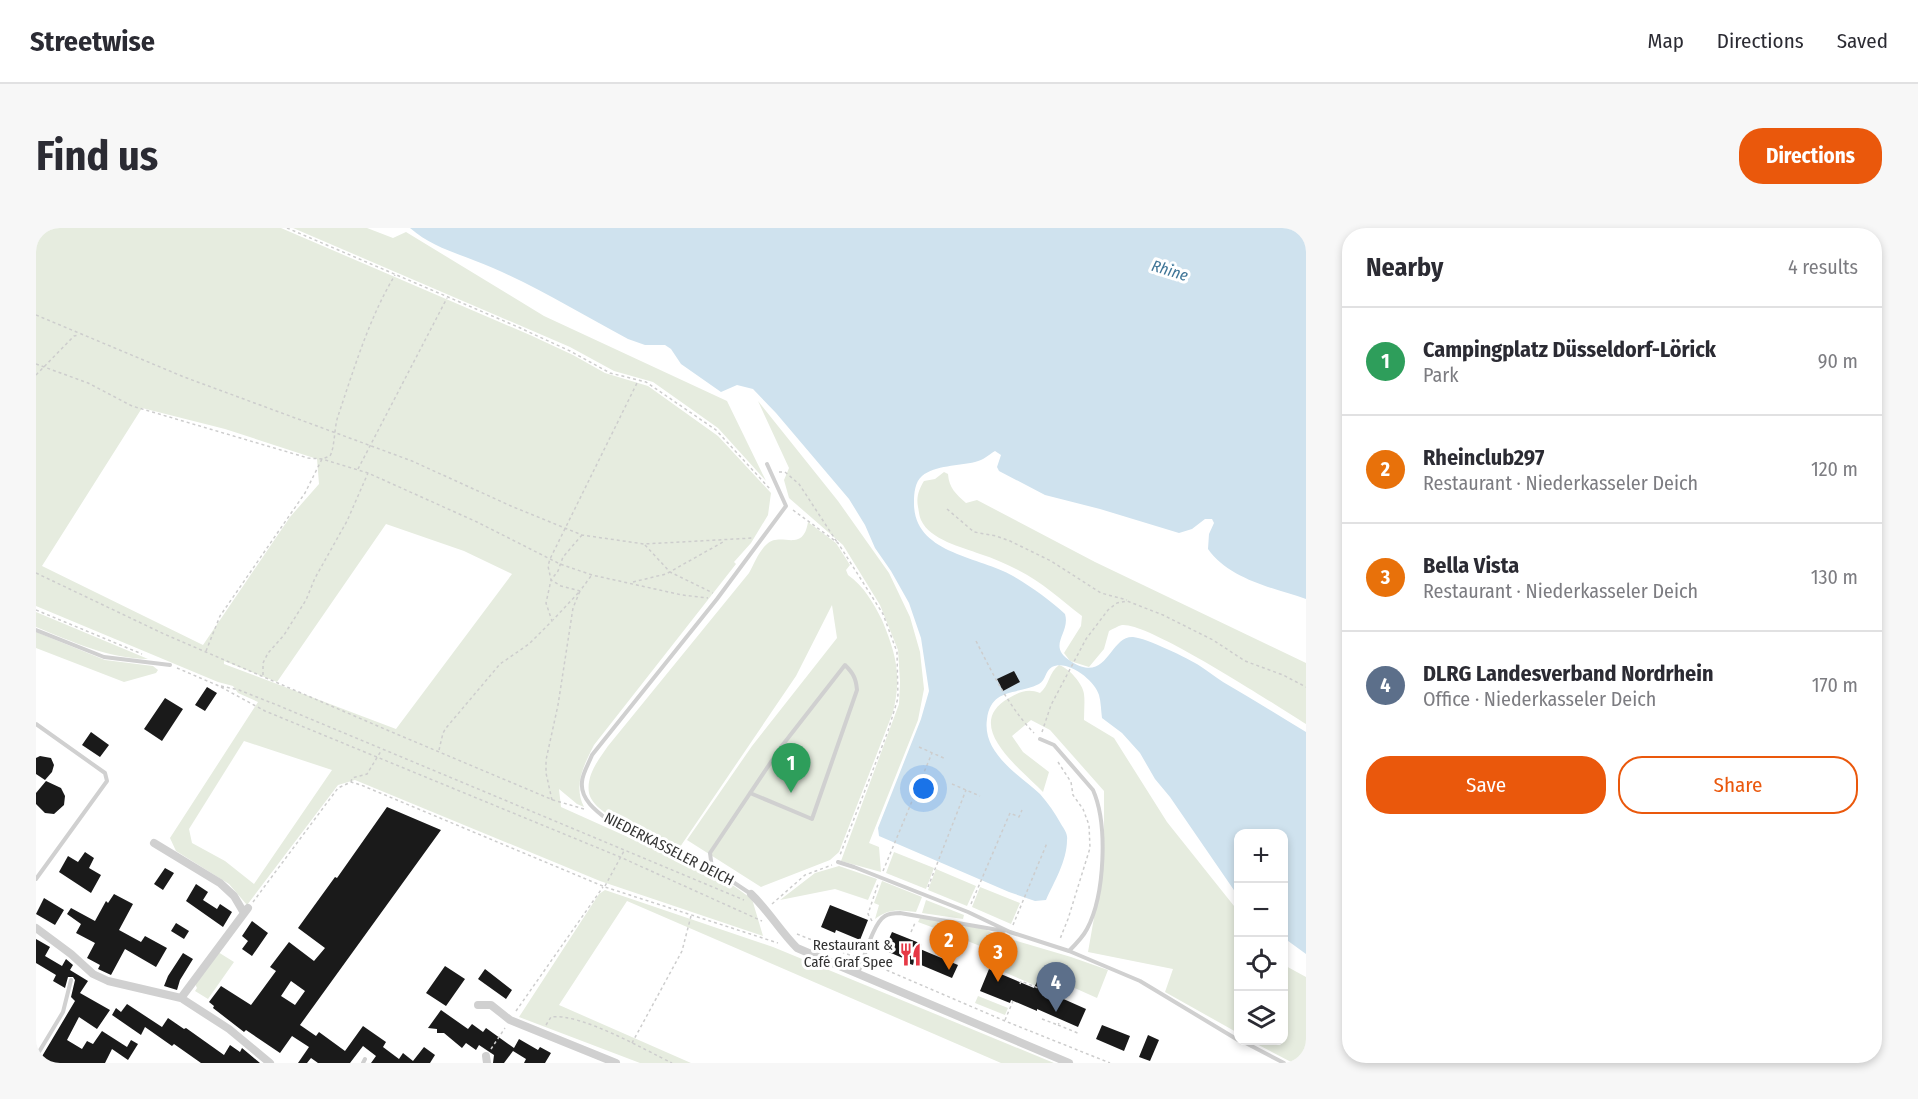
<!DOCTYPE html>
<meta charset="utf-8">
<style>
:root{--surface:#fff;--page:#f7f7f7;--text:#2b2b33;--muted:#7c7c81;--line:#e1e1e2;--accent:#ea580c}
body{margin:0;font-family:"Fira Sans Condensed",sans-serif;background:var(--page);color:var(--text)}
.controls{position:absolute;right:18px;bottom:18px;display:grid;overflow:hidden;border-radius:12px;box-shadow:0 3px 9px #0003}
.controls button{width:54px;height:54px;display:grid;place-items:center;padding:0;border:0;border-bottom:2px solid var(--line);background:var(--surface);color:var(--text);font:30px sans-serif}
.you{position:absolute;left:888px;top:561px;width:21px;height:21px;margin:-15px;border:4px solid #fff;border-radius:50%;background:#1a73e8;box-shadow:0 0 0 9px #1a73e833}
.badge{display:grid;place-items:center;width:39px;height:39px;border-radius:50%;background:var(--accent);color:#fff;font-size:20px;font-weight:700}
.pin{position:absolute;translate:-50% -50px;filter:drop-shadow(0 2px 3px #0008)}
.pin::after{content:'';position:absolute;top:32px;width:21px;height:18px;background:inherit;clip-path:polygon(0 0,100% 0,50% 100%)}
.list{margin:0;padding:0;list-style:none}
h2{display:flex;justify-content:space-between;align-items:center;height:78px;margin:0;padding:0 24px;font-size:26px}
h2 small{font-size:20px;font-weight:400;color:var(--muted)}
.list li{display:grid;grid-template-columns:39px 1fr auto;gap:18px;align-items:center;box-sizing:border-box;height:108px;padding:0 24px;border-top:2px solid var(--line)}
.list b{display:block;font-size:22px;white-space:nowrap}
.list p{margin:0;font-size:20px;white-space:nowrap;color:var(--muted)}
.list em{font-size:20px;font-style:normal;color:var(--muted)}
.actions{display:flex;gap:12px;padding:18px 24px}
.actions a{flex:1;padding:14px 0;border:2px solid var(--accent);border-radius:24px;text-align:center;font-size:21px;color:var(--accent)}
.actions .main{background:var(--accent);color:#fff}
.icon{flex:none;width:33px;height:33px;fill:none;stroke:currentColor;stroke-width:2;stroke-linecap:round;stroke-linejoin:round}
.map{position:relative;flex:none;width:1270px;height:835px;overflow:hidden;border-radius:24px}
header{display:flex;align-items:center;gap:36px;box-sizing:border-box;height:84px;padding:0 30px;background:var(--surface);border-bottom:2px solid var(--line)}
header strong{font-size:28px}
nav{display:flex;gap:33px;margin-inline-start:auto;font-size:21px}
.intro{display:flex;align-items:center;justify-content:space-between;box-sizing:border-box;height:144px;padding:0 36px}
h1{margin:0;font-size:42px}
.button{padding:15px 27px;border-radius:24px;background:var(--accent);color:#fff;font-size:21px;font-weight:700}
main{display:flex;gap:36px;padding:0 36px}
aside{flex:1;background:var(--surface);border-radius:24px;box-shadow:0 3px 9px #0003}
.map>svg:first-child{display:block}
.green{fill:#e6ecdf;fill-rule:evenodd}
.water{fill:#cfe2ee}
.building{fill:#1a1a1a;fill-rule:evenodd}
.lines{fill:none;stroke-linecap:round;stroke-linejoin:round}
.path{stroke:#cdcdcd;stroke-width:1.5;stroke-dasharray:3 3;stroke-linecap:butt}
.lane{stroke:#d0d0d0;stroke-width:4}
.street{stroke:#d0d0d0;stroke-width:8}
.labels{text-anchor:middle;stroke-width:6;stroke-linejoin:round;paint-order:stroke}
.street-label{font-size:15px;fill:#333;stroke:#fff}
.poi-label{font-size:15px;fill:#333;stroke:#fff;text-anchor:end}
.water-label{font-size:16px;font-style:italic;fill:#3f7597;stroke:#fff}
</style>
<header>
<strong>Streetwise</strong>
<nav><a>Map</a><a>Directions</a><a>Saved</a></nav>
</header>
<div class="intro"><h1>Find us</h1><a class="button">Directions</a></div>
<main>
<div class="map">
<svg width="1270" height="835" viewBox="0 0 1270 835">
<rect width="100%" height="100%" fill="#fff"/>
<!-- green -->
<path class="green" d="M0,0H245L494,107L537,127L569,145L612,158L682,208L735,265L732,287L715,315L698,334L700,336L558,517C548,537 537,557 548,579L541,576L523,561L525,579L692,654L716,671L727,708L564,653L319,552L302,557L211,677L193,656L140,623L134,610L222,474L202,465L197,458L182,454L0,378ZM106,180L189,201L281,231L283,256L254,289L167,417L6,338ZM350,296L428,323L476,346L360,501L188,436V433L241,454ZM208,513L296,542L218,656L189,633L156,615L153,601Z
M257,0H331L357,10L370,4L508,88L691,173L730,253L682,200L617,154L578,143L534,119Z
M722,173L802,273L853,345L874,389L884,424L888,461L882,492L833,615L843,619L845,644L805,633L863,476L864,454L862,422L844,377L807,317L753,270L748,252L753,240Z
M908,244L912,246C913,260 920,266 930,275L941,272L1059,334L1270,435V496C1241,478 1113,394 1086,397C1082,398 1077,401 1073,403L1068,421L1053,439L1034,433L1028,425L1045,398L1046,388C1025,372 1006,354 982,342C970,336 957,330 944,326C926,319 894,312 885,292C883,288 883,283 882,279C880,269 883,261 888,253L899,251Z
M772,294L800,315L814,337L810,342L812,347C828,358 838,376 846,392C860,426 866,448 857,484L803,624L794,632L725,659L651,612L716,518L801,410L796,377L760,448L644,619C622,609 558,590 553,565C550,547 563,531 572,518L713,345C718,336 723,323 731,316C745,303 767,326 772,294Z
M0,384L112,431C71,430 37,414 0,399Z
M0,404L69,432L117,438L122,442L120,445L88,454L0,420Z
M1023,437C1033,440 1047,456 1048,466C1049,474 1048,483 1048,492L1078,510L1131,594L1202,683V805L1129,764L1137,741L1052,724L1068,633V563L1014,502L995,492L976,508L987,524L1013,544L1007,564C985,541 925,497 973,470C983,464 992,460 1004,465C1013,458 1013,444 1023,437Z
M858,624L898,640L890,661L850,645Z
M803,638L841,651L832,672L799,661L744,672L779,645Z
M900,641L940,658L931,678L892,662Z
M846,653L886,669L880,684C863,682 853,680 839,691L843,677L838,675Z
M944,659L984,675L975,696L936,679Z
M569,662L737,719L1018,835H965L591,673L523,777L655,835H604L483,789L563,666Z
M890,672L928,687L927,691L886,685Z
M884,690L925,696L920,708L882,694Z
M929,697L948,701L970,710L964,726L924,710Z
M974,711L1035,729L1072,742L1061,770L1005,745L1003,749L1008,751L1005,760L968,744L972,735L966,732Z
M182,724L198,734L172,771L159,763L161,760L159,756Z
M1248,737L1270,749V835H1257L1215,813L1248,812Z
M942,768L972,780L969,787L939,775Z"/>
<!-- water -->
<path class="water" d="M374,0H1270V371C1237,360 1193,351 1172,321L1173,306L1178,295L1176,291H1169L1156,301L1143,305L1064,281L1009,267L963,243L961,239L965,227L959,223C952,227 948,232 939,234C923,238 899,237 886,248C879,254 878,265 878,274C877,326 943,328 977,348C995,359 1014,372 1029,386C1035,406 1009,418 1036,434C1072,456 1073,408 1097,409C1110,410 1152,430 1164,438C1172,443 1179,449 1187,454C1215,470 1242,487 1270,504V726L1248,710V606H1202V668L1134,569L1119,551L1104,525L1086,505L1066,490C1065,483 1065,474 1063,467C1059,453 1032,431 1016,439C1009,443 1010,452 1003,456C982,467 955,459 951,491C946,525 982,546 1004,566C1012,575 1019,585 1025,596C1028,601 1032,606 1031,612C1031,633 1018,654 1010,672L999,673L973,664L843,608L842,600L885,491L893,463L885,410L873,375L855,343L839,320L829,297L813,271L740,185L717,161L701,157L685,164L645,136L635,121L629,117H609L592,111C547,87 503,60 457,40C428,27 398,21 374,0Z"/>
<!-- building -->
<path class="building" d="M978,443L984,454L967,463L961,451Z
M171,459L181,465L169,483L159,477Z
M129,470L147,481L126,513L108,501Z
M55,504L73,517L64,529L46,517Z
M4,528L15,530L18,537L16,544L9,552L0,546V530Z
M10,553L25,560L29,568L28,577L18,586L9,585L0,576V565Z
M351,579L405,602L264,797L280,808L283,804L309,823L327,798L350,814L347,819L363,831L367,825L377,833L388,819L399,827L394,835H335L340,828L327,818L314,835H282L275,830L271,835H262L273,819L256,808L244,825L210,802L208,804L177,780L178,778L173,774L185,758L215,777L240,743L234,739L253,714L278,733L289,720L262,700L299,649L301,650ZM255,753L269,763L259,777L245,768Z
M49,624L58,630L53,640L65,647L55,665L23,644L32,628L42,634Z
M129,640L138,645L127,662L118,656Z
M160,656L172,664L167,672L181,681L184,676L196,684L187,699L150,673Z
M78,666L97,676L83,702L105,714L109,708L131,720L120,739L89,721L75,747L62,741L64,737L51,730L59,715L40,705L45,696L31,686L35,680L59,693L70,673L72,675Z
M8,670L28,682L19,697L0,686Z
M794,677L832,692L824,712L800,702L799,705L785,699Z
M216,693L232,705L216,728L206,721L212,713L206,708Z
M140,695L153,703L148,711L135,703Z
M856,704L886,716L884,721L922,737L916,750L878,734L877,737L868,734L869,731L848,722Z
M0,711L14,719L9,728L26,738L30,731L37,737L34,742L52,753L44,765L74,782L61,801L43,789L31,812L46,821L51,813L57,816L66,803L91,819L95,812L102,816L92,832L76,821L69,835H2L39,773L35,769L39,752L37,749H32L29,760L17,753L20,747L0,735Z
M147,725L157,731L144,752L141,762L128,758L132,748Z
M409,738L429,751L410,778L390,765Z
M449,741L476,762L470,771L442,751Z
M953,741L998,760L1005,745L1020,752L1014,765L1050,781L1042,799L1001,781V783L975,772L974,775L944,763Z
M91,776L126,799L132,790L148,801L150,800L188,827L194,817L204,824L206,820L224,835H165L138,816L136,818L109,799L105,807L76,787L80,780L85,784Z
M405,782L432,801L436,796L447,804L450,800L478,820L483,811L502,822L504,819L515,825L509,835H488L490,831L477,823L468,835H457L458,827L443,817L440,822L430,815L426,820L408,805H401V801L392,800Z
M1066,797L1094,808L1088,823L1060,811Z
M1112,807L1123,812L1114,833L1103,829Z"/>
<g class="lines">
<!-- path -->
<path class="path" d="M251,0L482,99L534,123L574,145L610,154L680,202L734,261
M0,87L148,149L376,233L475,278L546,307L608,316L717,310
M0,136L52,155L96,178L272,230L286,231L332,245L441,294L524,336L556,347L646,367L672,370
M0,147L38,108L43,107
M322,241L411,70
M743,244H749L763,256L801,314
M911,281L938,304L960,308L974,313L1015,333L1065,365L1091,372
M757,282L802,315L847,386L861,424L862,470L852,503L804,627
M546,307L527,329L522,343L515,352L525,358L544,363L555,348
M609,317L634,344L677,365
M0,345L128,406L351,502L517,572L548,581
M597,354L630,346L687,314
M0,382L106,426
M940,413C957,446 972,478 998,505
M170,423L184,388L269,265L286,231L294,228C299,219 298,200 302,188C318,141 333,90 359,47
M141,440L183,458L229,483L584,629L726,693
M227,447V435L232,425L248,407L270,372L279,350L311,293L332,245
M185,458L203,462L241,477L708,672
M1006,504L1015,477L1050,411L1072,382L1081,375L1091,373L1127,387L1177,412L1209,433L1247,447L1270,459
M883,519L910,531
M403,522L407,505L410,500L464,436L493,416L516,393L510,375L515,352L512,338L514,331L602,153
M1022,534L1035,554L1037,567L1047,581L1053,597L1054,620L1032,691L1024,711
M315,554L316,550L331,546L345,523
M916,556L944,568
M516,572L510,545V532L522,477L537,380L544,363L517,392
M847,643L896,525
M569,658L588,623
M892,659L930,562
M217,674L302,560L315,554L325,557L569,659L742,715
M736,676L769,647L796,637
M935,676L974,585L983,589L986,582
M836,693L832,686L842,656
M977,697L1011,615
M875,704L879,695
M761,706L821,730
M915,725L924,703
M834,735L969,793L1074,835
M961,738L972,710
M964,746L966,740
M984,756L985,753L1007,762
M480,783L567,659
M1006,791L1022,797L1023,795
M969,792L977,773
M510,797L515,789C545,785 607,821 636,835
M1022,797L1044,806
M596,815L646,723L655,688
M455,821L469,800"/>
<!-- lane -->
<path class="lane" d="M0,402L68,429L134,437
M0,496L69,545L71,553L0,651
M802,634L818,639L932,684L974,704L1033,723C1040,716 1047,709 1051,701C1069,667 1072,596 1057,562L1018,517L1004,511
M676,640L674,625L745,519L809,437C817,445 820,450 821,462L776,591L714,565
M715,666L676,640L572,592C560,583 544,571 546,554C546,546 553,535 556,527L681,371L750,278L731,236
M1033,723L1104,753L1202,812
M822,745C828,731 837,695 849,688C854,685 859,685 864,685L968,703
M1204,812L1248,835
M0,829L27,784L35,752
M327,835L329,831"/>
<!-- street -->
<path class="street" d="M118,615L184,655L198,668L208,685
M715,666C732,682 744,703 761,720L1033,835
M0,700L35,726L57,746L72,753L145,770L193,801L234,835
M145,770L212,680
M442,777H455L474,792L580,835
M450,828L451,835"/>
</g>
<!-- icons -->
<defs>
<symbol id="restaurant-bare" viewBox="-9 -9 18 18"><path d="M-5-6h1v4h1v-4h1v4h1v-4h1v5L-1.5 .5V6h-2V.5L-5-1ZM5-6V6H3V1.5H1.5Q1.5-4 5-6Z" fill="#e63946" stroke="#fff" stroke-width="2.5" paint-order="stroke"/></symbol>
</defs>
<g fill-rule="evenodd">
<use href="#restaurant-bare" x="858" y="710" width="33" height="33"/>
</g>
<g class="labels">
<!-- street labels -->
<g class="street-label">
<text transform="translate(633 621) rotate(27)" y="5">NIEDERKASSELER DEICH</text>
</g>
<!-- poi labels -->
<g class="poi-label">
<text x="857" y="722">Restaurant &amp;<tspan x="857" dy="17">Café Graf Spee</tspan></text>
</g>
<!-- water labels -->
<g class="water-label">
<text transform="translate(1134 42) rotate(17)" y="6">Rhine</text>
</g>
</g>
</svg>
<div class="controls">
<button>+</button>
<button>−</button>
<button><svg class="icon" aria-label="locate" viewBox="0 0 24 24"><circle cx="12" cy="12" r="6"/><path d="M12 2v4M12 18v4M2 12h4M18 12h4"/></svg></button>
<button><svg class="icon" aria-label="layers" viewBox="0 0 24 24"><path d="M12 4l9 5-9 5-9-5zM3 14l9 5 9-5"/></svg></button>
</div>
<div class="you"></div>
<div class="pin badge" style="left:755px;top:565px;background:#2e9e5b">1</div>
<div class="pin badge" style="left:913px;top:742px;background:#e8710a">2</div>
<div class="pin badge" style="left:962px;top:754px;background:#e8710a">3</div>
<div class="pin badge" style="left:1020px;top:784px;background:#5c6f8a">4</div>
</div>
<aside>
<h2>Nearby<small>4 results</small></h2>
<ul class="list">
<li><span class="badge" style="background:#2e9e5b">1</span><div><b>Campingplatz Düsseldorf-Lörick</b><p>Park</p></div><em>90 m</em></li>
<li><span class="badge" style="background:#e8710a">2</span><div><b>Rheinclub297</b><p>Restaurant · Niederkasseler Deich</p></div><em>120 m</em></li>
<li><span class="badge" style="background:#e8710a">3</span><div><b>Bella Vista</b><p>Restaurant · Niederkasseler Deich</p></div><em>130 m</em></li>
<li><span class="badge" style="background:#5c6f8a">4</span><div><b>DLRG Landesverband Nordrhein</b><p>Office · Niederkasseler Deich</p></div><em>170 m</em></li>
</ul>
<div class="actions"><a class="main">Save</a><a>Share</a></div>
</aside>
</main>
